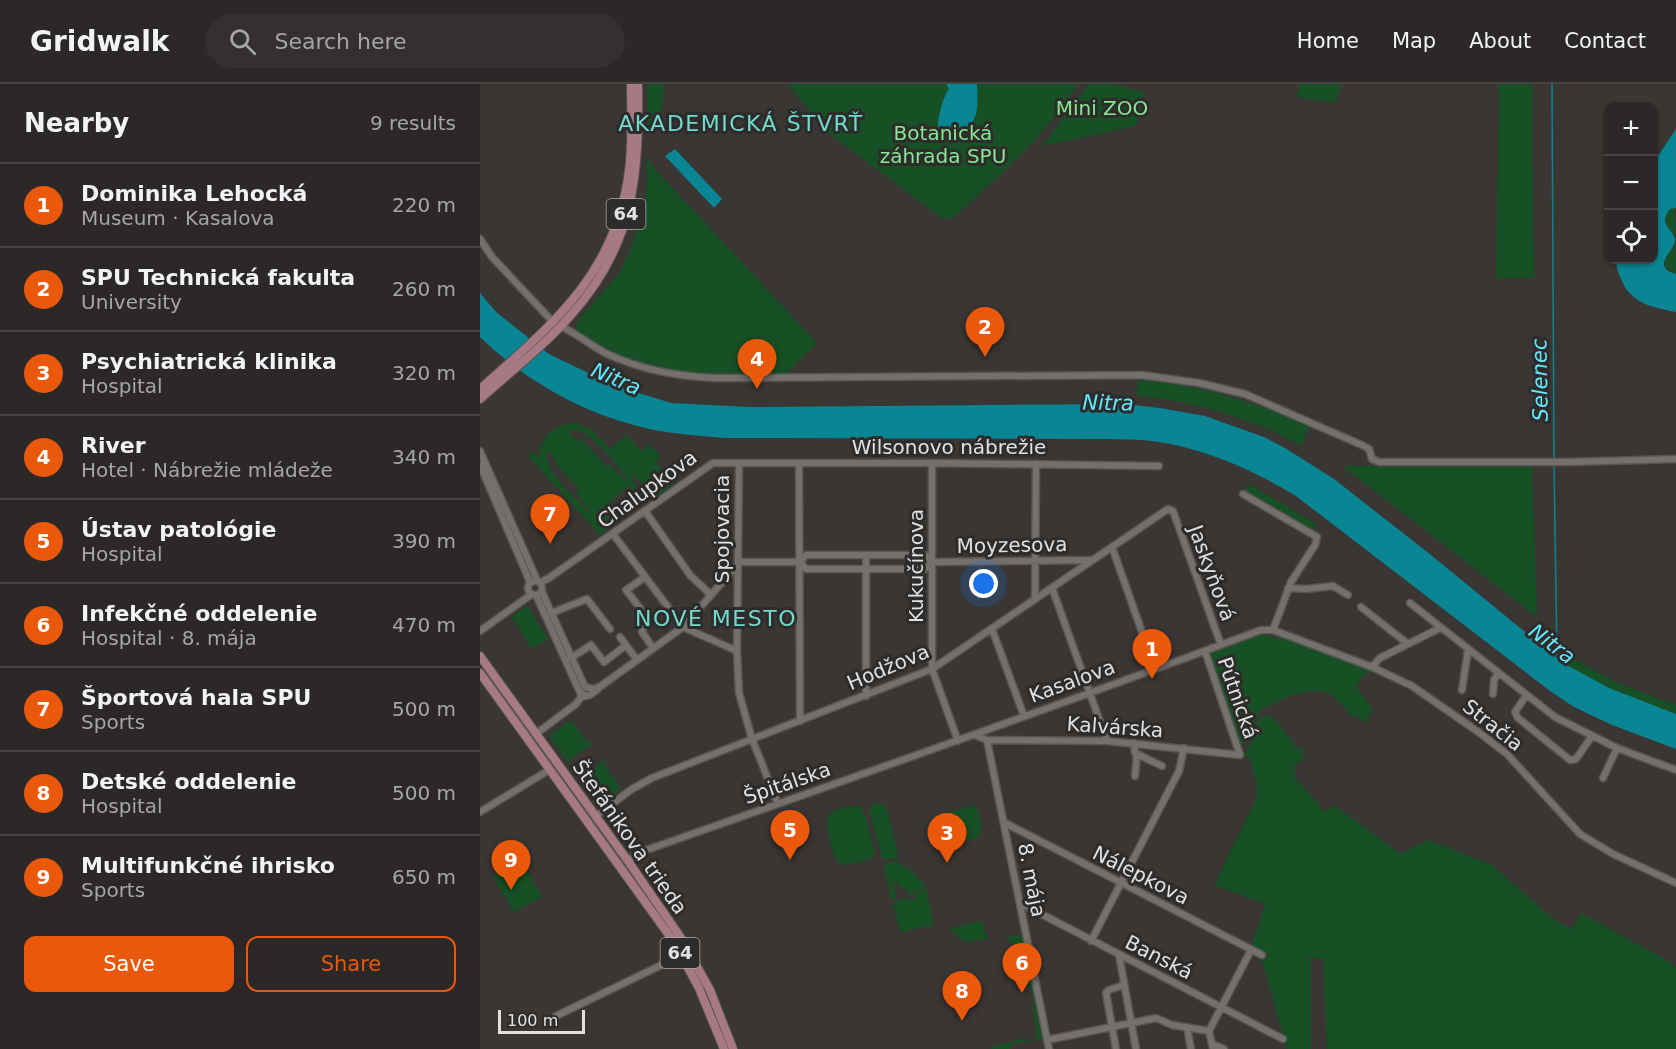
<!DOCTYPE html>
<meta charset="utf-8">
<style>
:root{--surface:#2b2827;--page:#33302f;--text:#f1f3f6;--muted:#a6a6a7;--line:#474444;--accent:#ea580c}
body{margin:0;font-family:"DejaVu Sans",sans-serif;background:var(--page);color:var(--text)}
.controls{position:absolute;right:18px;top:18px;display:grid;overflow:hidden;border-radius:12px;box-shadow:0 2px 4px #0004}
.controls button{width:54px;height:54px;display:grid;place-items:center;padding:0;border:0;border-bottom:2px solid var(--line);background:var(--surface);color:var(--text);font:30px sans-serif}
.scale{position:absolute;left:18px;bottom:15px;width:87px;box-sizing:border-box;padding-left:6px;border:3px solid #e3e1e0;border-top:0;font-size:16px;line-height:21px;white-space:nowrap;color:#e3e1e0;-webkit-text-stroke:4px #2e2c2a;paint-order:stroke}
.you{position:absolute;left:504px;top:500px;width:21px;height:21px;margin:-15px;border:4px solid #fff;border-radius:50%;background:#1a73e8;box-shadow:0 0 0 9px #1a73e833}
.badge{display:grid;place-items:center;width:39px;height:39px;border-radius:50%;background:var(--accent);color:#fff;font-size:20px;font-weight:700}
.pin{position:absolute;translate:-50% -50px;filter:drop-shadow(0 2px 3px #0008)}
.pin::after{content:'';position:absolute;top:32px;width:21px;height:18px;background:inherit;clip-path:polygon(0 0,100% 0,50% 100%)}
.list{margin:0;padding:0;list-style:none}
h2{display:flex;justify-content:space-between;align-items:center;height:78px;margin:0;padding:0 24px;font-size:26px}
h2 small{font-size:20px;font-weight:400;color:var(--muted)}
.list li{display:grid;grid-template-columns:39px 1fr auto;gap:18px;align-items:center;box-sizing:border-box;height:84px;padding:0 24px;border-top:2px solid var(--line)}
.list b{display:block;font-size:22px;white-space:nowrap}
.list p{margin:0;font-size:20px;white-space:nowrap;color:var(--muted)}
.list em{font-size:20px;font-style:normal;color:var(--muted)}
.actions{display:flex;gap:12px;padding:18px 24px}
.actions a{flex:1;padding:14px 0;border:2px solid var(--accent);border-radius:12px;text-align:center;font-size:21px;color:var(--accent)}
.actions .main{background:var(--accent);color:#fff}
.icon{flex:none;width:33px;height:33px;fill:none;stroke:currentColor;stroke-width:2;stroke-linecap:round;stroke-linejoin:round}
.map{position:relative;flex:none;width:1196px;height:965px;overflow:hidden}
header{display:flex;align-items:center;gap:36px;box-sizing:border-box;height:84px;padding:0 30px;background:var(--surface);border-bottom:2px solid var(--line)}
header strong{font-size:28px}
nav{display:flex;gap:33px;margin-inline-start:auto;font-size:21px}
.search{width:420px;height:54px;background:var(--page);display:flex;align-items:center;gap:15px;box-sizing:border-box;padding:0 21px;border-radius:33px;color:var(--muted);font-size:22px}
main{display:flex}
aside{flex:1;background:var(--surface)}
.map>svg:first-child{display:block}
.green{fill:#175024;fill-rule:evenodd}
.water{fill:#0a8594}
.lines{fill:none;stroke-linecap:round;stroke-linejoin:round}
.stream{stroke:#0a8594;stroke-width:1.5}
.minor-casing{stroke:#575452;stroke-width:9}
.major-casing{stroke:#575452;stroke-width:10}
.minor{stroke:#73706e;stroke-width:6}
.major{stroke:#a77984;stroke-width:8}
.labels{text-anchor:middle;stroke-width:6;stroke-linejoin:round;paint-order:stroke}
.shield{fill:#2e2c2a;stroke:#adaba9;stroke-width:1.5}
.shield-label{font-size:18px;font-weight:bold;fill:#e3e1e0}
.park-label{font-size:20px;fill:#85e893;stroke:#2e2c2a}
.street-label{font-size:20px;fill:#e3e1e0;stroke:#2e2c2a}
.water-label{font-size:21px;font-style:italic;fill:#61e9fd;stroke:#2e2c2a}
.quarter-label{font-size:22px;letter-spacing:1.5px;fill:#72dacd;stroke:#2e2c2a}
</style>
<header>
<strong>Gridwalk</strong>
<div class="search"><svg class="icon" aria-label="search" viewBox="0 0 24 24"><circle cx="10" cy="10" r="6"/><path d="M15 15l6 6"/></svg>Search here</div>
<nav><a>Home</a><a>Map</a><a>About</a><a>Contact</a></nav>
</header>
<main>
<aside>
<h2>Nearby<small>9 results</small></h2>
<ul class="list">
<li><span class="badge">1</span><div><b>Dominika Lehocká</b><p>Museum · Kasalova</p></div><em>220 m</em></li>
<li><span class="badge">2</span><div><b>SPU Technická fakulta</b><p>University</p></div><em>260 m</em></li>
<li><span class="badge">3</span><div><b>Psychiatrická klinika</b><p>Hospital</p></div><em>320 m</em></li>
<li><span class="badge">4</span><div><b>River</b><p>Hotel · Nábrežie mládeže</p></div><em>340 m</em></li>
<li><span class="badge">5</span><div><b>Ústav patológie</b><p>Hospital</p></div><em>390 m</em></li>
<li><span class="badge">6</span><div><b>Infekčné oddelenie</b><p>Hospital · 8. mája</p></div><em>470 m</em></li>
<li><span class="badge">7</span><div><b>Športová hala SPU</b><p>Sports</p></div><em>500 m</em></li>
<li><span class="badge">8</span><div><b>Detské oddelenie</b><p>Hospital</p></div><em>500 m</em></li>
<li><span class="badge">9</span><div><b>Multifunkčné ihrisko</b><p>Sports</p></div><em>650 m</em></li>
</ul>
<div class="actions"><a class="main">Save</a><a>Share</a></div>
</aside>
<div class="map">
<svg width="1196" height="965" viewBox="0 0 1196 965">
<rect width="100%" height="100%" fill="#393634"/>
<!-- green -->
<path class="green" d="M167,0H184L181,38L168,51Z
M307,0H598C565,53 518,92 473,134L463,135L350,50Z
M609,0H631L664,8L656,42L562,62Z
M820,0H861L856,19L817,13Z
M1019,0H1052L1054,194H1016Z
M167,72L174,84L337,259L305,291C252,291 199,294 149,276C130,270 113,258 95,248L98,236L139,190L152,161L166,117Z
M1195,123L1196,190H1195L1185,183C1184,171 1196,164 1195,156C1193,142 1178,142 1190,125Z
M658,296C723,301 771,317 830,342L821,362C770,333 715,318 657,312Z
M96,339L112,346L130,365L146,351L162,367L169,360L181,373L175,378L194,399L175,414L147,384C165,408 157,438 123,440L128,445L120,451L48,372L53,368L59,374C60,353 74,340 96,339ZM98,346C113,352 143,385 149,400L130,380L126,382L102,355L98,358L88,347ZM67,366L77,377L75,379L99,406L96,410L113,430L106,425C92,410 63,387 67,366ZM149,401C155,421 135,437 116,431Z
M1052,381L1057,533L862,382Z
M769,400L836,440L833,446L765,406Z
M48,522L68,555L52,565L31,532Z
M783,550L797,555L800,553L892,585L888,590L885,589L876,603L892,624L887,640L875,631L873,634C866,627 858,615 850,610C830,600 801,616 783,625L782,624L763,661L759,662L729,570Z
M1081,568L1136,598L1196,621V630C1162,617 1103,600 1078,573Z
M783,632C799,631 802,650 815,659L813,662L818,665L820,663L825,667L822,668V670H826L813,684L817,687L813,692L838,719L842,727L855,722L921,770L948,756L1012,781L1073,835L1092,845L1101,829L1190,878L1196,884V965H847L843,875L831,873V965H807L783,880L772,860L785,820L734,801L776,715L777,702L770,675L764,671L774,653L778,637Z
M91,636L106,657H111L113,660L93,673L88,678L69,652Z
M125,675V682L141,705L123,721H120L100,694L106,691Z
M398,719L403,720L407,725L418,770L416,774L405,776L402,775L389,725L391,721Z
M380,721L387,737L395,771C390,776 385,777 378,778C372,779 365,783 360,779C353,775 344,738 349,731C354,723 372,723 380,721Z
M496,721C499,730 506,746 497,754L467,761L460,730Z
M40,775L62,813L33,828L13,791Z
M417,777L436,791L446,803L428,811L426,804L420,805L418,798L413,799L416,813L414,816L411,815L404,783L406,780Z
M446,804L454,841L420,848L413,820L427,813L430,817L433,816L436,813L433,811Z
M498,837L502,838L508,855L485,858L469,845Z
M543,850L562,952L560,955L531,960V965H511V963L540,955L545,956L558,954V952H554L557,950L552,922L554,921L550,900H547C545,893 541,869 536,863C533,859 528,858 525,854Z"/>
<!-- water -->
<path class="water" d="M466,0H497C497,8 498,16 497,25C494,46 476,53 458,43C458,33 463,13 469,5Z
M1196,45V124L1190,125C1178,141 1191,142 1195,155C1196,167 1169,182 1196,190V228C1159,221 1144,215 1135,176H1174V78Z
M195,65L242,115L234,124L185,72Z
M0,209L16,228L69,270L133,301L191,319L269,323L644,320L680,324L725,332L784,353L805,364L854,395L951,471L1083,579L1129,604L1196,630V665L1132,641L1094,623L1070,607L816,412C771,385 724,364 672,357C658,355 643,356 629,355L245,354C215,351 184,350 154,341C97,326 42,294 0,253Z"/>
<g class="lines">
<!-- stream -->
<path class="stream" d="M1072,0L1074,377
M1074,382L1077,572"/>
<defs>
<path id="minor" d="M0,155L12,173L73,238
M80,242C96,249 110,261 125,269C161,286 196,292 235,294L662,291L719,299L765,310L884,362L889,365L892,375L899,378H1090L1196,375
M0,367L57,496
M319,379L320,637
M452,379V585L478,657
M259,380L257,567L259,609L272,655L298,720
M0,381L50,498
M763,410L837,453L835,461L811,498L793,546
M165,427L210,491L230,510
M133,450L203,543L257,567
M632,463L675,585
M386,471V612
M259,478H320L326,471H445L452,478L445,485H326L320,478
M452,478L612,476
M165,493L146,506L167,533L162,548L173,564
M48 504a7 7 0 1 1 14 0a7 7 0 1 1-14 0Z
M61,498L69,494L233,379H452L679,382
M572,504L627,657
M808,504L826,505L853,502L868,511
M62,508L105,603
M56,511L102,613L110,611L118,605
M555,515L556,380
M930,519L1075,633L1137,664L1196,686
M881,523L928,560
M71,529L107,515L130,545
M512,545L544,632
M0,547L52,510
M140,553L157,576
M91,574L111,561L124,578L145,562
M892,583L900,574L960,544
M105,603L114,605L121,602L203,543L259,479
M982,606L988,566
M1013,610L1014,596L1018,590
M1046,612L1035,628L1038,634L1090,676L1096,675L1112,652
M57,649L96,620L103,610
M495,651L507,656L627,657L760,671L725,567
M507,656L569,965
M654,659L655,669L682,682
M655,692L657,670
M1123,694L1137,664
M0,728L69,686
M116,732L152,705L172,694L452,585L688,425L693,427L741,561
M525,739L782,871
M148,777L158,769C366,696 575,623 781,546H793L892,583L932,602L997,647L1027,670L1100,750L1133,770L1196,799
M540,819L803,955
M611,857L699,687L704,664
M639,871L656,965
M76,932L202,871
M707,943L711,965
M567,956L676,934L692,941L729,947
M732,960L744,965
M636,965L626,909L629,906L644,901
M733,965L729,947L771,866"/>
<path id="major" d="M0,305C73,240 136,190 149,87C153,58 151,29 151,0
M0,315C30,288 64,262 91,231C155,160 159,91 158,0
M0,572L148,777L201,854L230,906L253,965
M0,589L194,858L219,904L244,965"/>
</defs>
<!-- minor casing -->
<use href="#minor" class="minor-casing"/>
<!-- major casing -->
<use href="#major" class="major-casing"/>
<!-- minor -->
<use href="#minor" class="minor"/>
<!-- major -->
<use href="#major" class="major"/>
</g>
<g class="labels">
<!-- shield labels -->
<g class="shield">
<rect x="126.5" y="115" width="39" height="30" rx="4.5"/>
<rect x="180.5" y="854" width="39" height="30" rx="4.5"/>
</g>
<g class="shield-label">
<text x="146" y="136">64</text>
<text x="200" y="875">64</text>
</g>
<!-- park labels -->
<g class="park-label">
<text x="622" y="31">Mini ZOO</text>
<text x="463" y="56">Botanická<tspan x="463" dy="23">záhrada SPU</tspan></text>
</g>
<!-- street labels -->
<g class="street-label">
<text x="469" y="370">Wilsonovo nábrežie</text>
<text transform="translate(167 405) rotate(-36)" y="7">Chalupkova</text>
<text transform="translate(242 445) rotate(-90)" y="7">Spojovacia</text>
<text transform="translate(532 461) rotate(-1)" y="7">Moyzesova</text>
<text transform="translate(436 482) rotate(-90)" y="7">Kukučínova</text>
<text transform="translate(732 489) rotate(70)" y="7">Jaskyňová</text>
<text transform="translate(408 583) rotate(-23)" y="7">Hodžova</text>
<text transform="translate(592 597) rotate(-20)" y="7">Kasalova</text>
<text transform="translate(758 614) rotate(71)" y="7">Pútnická</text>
<text transform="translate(1013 641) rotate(38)" y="7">Stračia</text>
<text transform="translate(635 643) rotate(4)" y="7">Kalvárska</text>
<text transform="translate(307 699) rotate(-19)" y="7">Špitálska</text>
<text transform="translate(150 753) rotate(55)" y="7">Štefánikova trieda</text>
<text transform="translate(661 791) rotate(27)" y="7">Nálepkova</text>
<text transform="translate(552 796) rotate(79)" y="7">8. mája</text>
<text transform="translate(679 873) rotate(27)" y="7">Banská</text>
</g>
<!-- water labels -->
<g class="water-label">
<text transform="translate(136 295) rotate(23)" y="7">Nitra</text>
<text transform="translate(1060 296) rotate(-91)" y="7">Selenec</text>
<text transform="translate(628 319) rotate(1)" y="7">Nitra</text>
<text transform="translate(1072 560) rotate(37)" y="7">Nitra</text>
</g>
<!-- quarter labels -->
<g class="quarter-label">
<text x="261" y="47">AKADEMICKÁ ŠTVRŤ</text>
<text x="236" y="542">NOVÉ MESTO</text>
</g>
</g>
</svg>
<div class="controls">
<button>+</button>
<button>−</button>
<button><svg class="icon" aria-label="locate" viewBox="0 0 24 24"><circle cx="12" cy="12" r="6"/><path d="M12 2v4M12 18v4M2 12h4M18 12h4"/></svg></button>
</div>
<div class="scale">100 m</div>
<div class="you"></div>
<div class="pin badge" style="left:672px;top:595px">1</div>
<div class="pin badge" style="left:505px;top:273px">2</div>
<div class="pin badge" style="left:467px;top:779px">3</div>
<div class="pin badge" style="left:277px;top:305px">4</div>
<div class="pin badge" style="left:310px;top:776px">5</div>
<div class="pin badge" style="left:542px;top:909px">6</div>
<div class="pin badge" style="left:70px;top:460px">7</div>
<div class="pin badge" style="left:482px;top:937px">8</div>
<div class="pin badge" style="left:31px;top:806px">9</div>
</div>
</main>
